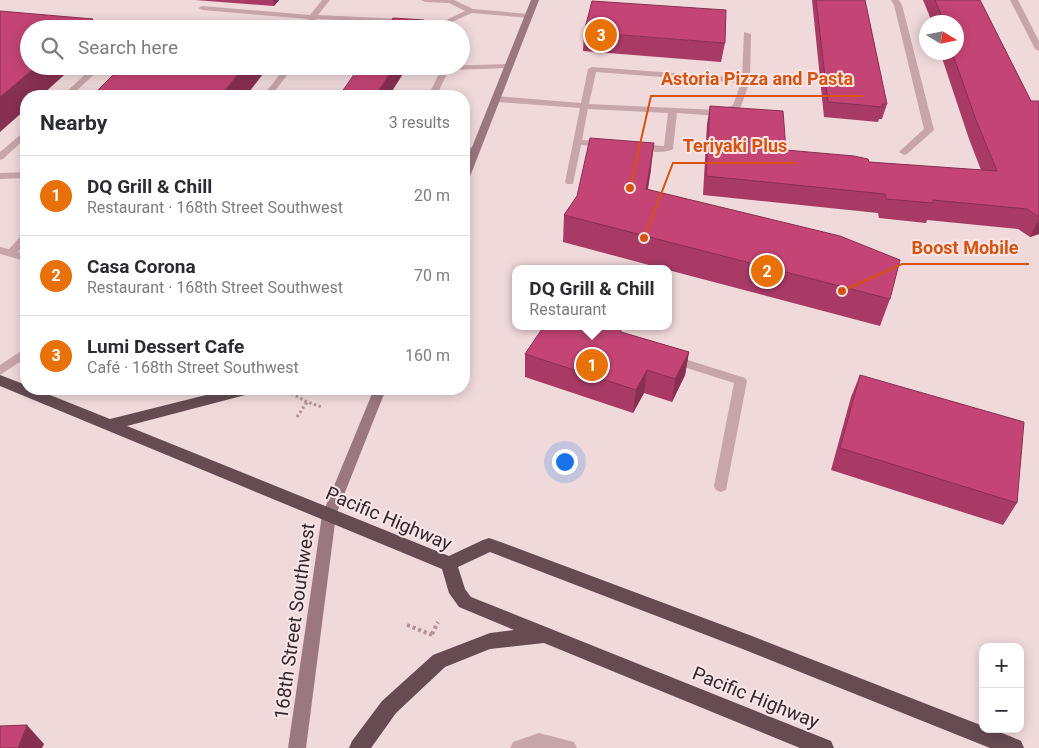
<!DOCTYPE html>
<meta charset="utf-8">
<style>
:root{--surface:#fff;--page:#f7f7f7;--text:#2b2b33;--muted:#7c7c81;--line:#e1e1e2;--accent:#db2777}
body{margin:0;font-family:Roboto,sans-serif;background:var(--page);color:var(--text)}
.controls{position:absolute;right:15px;bottom:15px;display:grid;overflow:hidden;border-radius:10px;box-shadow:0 2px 12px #0003}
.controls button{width:45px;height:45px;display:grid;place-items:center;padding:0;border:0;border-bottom:1px solid var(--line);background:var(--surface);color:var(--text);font:25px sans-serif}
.compass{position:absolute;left:919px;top:15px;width:45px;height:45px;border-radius:50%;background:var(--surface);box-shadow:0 2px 12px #0003;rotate:100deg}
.you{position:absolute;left:564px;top:461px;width:18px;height:18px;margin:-12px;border:4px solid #fff;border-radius:50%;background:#1a73e8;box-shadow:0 0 0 8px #1a73e833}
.badge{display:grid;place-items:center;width:32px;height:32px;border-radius:50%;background:var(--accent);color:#fff;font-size:16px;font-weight:700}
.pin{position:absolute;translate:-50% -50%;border:2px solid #fff;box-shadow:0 1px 5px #0006}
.popup{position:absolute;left:512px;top:265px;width:160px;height:65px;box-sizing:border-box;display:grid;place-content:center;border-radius:10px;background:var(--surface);filter:drop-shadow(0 1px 4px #0005);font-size:16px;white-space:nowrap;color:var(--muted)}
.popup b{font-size:19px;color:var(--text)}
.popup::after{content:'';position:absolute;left:50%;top:100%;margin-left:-10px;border:10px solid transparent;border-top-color:var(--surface)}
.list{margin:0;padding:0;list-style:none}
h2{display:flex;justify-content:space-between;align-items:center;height:65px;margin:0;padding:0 20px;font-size:21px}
h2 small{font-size:16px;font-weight:400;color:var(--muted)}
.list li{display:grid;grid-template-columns:32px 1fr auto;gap:15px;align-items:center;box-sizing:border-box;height:80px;padding:0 20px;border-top:1px solid var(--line)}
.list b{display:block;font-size:19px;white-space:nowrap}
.list p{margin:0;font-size:16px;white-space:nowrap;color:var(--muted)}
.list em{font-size:16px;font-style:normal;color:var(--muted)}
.icon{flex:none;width:28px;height:28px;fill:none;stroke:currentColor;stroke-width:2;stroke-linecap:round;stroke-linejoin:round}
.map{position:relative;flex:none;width:1039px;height:748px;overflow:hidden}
.search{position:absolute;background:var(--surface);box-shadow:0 2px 12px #0003;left:20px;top:20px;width:450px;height:55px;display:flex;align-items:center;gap:12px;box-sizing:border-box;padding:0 18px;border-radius:28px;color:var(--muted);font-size:19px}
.panel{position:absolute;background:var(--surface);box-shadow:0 2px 12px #0003;left:20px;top:90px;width:450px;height:305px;border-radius:20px}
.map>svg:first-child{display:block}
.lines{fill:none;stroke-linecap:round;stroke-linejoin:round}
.path-far1{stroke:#b49097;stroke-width:3;stroke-dasharray:2.5 2.5;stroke-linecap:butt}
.path{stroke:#b49097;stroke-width:4;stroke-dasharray:3 3;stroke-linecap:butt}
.service{fill:#c8a5ab;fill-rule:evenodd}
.minor{fill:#c8a5ab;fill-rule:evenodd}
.secondary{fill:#9b7780;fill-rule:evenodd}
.trunk{fill:#664b52;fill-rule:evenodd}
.wall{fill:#a83a65}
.shaded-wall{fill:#883052}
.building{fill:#c34475;stroke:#883052}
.labels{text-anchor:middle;stroke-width:4;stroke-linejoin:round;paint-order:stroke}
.near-street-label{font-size:19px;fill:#34262b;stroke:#f8e5e7}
.leader{fill:none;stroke:#d6540f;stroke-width:2}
.callout-dot{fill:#d6540f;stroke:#f8e5e7;stroke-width:2}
.callout-label{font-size:18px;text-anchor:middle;font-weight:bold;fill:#d6540f;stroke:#f8e5e7;stroke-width:4;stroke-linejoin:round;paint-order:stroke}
</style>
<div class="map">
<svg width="1039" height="748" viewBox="0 0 1039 748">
<rect width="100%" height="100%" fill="#f0d9db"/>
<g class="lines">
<!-- path-far1 -->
<path class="path-far1" d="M287,391L307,402L322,407
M297,417L307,402"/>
<!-- path -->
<path class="path" d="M407,625L432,635
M432,634L438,622"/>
<!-- service -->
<path class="service" d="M322,0H330L318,15L444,21L465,11L449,3L425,2L421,0H454L473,9L529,14L533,16L529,18L472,13L445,25L316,19L315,29H307L308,19L202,10L198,8L202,6L310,15Z
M1010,0H1018L1039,41V51L1035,49Z
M189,24L224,27L228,29H186Z
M744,32L751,34L750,81L740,109L719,116L677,113L673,149C666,154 640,152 633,147L638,144L664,146L668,113L588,109L582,140L606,141L611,144L606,147L581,145L573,184H567L565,182L580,108L496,102L492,99L496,96L581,103L588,69L592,67L742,78ZM596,72L741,83L733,105L718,110L589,104Z
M509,64H512V68L449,70L436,96H428L443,66Z
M94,66H103L71,96H62Z
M263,66H294L271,96H263L283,70Z
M26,130V138L3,159L0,160V152Z
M464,147H475L480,150L475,153H464Z
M26,172V178L0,179V173Z
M26,234V243L18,252L26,255V261L0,254V247L9,249L22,235Z
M26,348V358L0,375V365Z
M672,355L745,378L747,381L726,490L721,492L716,490L714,486L734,383L668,362L666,359L668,356Z
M539,733L574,742L577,748H510L513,742Z"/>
<!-- minor -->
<path class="minor" d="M891,0H899L902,5L934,130L907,154L904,155L899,152L901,150L924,129L894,5Z"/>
<!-- secondary -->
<path class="secondary" d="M531,0H539L469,179L464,182V167Z
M374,389H386L336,515L306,748H288L322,515Z"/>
<!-- trunk -->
<path class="trunk" d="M0,375L26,385V389H35L110,419L230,389H256L254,393L249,394L127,426L449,556L483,540L489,538L495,540L752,636L983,726V729C996,729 1009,736 1021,741L1024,748H990L740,648L490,552L458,567L465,589L471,597L831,741L834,748H800L544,643L490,649L445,667L396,713L371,748H349L352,741L382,701L433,655L490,633L514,630L459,607L449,593L442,569L0,386Z"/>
</g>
<!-- wall -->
<path class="wall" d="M195,0H279L274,6Z
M812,0H865L887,104L882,119H879L878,122L824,117Z
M923,0H980L1031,101H1039V234L1030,237L1018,229L927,220L926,223L879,218L878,213L703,195L707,124L710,106L786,150L869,162L981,170L969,139L940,52H956V22H932Z
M584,32L725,43L721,62L583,51Z
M651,169L648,189L890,299L880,326L668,270V269H664L563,242L564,215Z
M621,332L689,352L685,375L672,402L644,393L633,413L525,377V354Z
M860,375L1017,503L1003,525L831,470L851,397Z"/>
<!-- shaded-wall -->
<path class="shaded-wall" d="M273,0H279L274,6Z
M93,19L96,29H81Z
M424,20L425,29H419Z
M37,66H74L41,96H26V109L0,132V97Z
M245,66H261L263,74L246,96H220Z
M395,66H408L389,96H375Z
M654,143L651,169L643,215L646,189Z
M1039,219V234L1030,237Z
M689,352L685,375L672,402L675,379Z
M647,370L644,393L633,413L636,390Z
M27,725L44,744L42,748H18Z"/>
<!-- building -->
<path class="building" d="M816,0H865L887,104H882L883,107L828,102Z
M935,0H980L1031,101H1039V217L1027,209L933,200V203L886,199L885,194L706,176L710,106L783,111L786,150L854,156L868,159L869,162L997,171L976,120L952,52H956V22H944Z
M592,1L726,10L725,43L584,32Z
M0,11L93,19L81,29H29V66H37L0,97Z
M393,18L424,20L419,29H386Z
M126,66H245L220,96H92L115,73H120Z
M360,66H395L375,96H339Z
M590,138L654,143L646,189L840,236L900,260L890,299L564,215L577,196Z
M544,326H620L621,332L689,352L675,379L647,370L636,390L525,354Z
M860,375L1024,422L1017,503L840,448Z
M27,725L18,748H0V726Z"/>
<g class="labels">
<!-- near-street labels -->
<g class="near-street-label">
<text transform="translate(389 518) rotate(23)" y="7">Pacific Highway</text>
<text transform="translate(294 621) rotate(-82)" y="7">168th Street Southwest</text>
<text transform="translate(756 697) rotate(22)" y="7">Pacific Highway</text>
</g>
</g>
<!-- callouts -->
<path class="leader" d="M630 188L651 96H863M644 238L673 163H797M842 291L902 264H1029"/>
<g class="callout-dot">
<circle cx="630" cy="188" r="5"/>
<circle cx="644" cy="238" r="5"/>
<circle cx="842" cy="291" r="5"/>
</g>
<g class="callout-label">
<text x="757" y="85">Astoria Pizza and Pasta</text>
<text x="735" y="152">Teriyaki Plus</text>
<text x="965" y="254">Boost Mobile</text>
</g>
</svg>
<div class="controls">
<button>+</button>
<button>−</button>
</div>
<svg class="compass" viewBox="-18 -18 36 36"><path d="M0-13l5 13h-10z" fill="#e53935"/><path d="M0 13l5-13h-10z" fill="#7c7c81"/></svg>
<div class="you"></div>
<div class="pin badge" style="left:592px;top:365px;background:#e8710a">1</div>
<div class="popup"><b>DQ Grill &amp; Chill</b>Restaurant</div>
<div class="pin badge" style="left:767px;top:271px;background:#e8710a">2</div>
<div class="pin badge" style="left:601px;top:35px;background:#e8710a">3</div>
<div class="search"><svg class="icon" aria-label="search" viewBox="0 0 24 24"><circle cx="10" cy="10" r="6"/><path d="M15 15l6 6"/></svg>Search here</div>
<section class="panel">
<h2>Nearby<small>3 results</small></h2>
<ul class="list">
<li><span class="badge" style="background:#e8710a">1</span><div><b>DQ Grill &amp; Chill</b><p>Restaurant · 168th Street Southwest</p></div><em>20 m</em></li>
<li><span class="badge" style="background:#e8710a">2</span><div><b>Casa Corona</b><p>Restaurant · 168th Street Southwest</p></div><em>70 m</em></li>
<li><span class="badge" style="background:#e8710a">3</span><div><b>Lumi Dessert Cafe</b><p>Café · 168th Street Southwest</p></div><em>160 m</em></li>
</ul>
</section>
</div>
